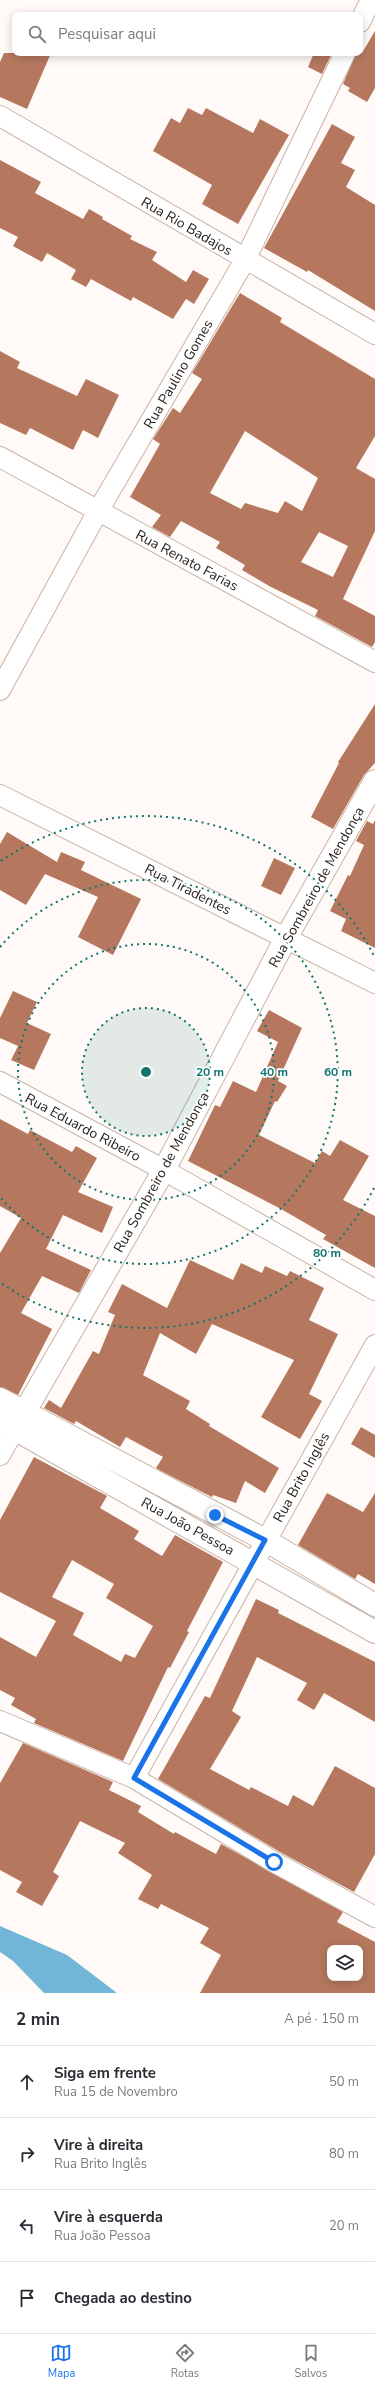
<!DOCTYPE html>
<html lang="pt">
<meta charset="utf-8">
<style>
:root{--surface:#fff;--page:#f2f2f3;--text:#2b2b33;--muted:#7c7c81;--line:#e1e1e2;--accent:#1a73e8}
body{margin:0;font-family:"Nunito Sans",sans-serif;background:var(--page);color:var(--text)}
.controls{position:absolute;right:12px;bottom:12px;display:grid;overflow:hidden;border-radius:8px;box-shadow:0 2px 10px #0003}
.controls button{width:36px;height:36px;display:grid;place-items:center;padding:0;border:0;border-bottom:1px solid var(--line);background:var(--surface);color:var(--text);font:20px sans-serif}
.stop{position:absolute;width:12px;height:12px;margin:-9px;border:3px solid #1a73e8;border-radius:50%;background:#fff}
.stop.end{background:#1a73e8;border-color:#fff;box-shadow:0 1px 4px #0008}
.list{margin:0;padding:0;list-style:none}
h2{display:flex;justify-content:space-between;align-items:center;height:52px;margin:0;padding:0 16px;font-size:17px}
h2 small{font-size:13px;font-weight:400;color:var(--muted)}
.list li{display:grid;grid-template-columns:26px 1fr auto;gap:12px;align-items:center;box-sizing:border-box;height:72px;padding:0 16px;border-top:1px solid var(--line)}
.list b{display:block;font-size:15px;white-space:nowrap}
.list p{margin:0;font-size:13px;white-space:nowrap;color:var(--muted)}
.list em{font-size:13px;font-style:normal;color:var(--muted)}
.icon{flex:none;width:22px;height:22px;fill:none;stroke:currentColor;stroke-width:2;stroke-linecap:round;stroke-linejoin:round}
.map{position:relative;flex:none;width:375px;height:1993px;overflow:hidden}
.search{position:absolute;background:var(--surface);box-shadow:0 2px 10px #0003;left:12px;right:12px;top:12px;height:44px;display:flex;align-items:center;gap:10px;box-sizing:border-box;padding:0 14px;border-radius:8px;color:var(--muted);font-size:15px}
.sheet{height:340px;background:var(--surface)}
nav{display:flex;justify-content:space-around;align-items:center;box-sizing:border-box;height:56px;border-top:1px solid var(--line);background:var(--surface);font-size:11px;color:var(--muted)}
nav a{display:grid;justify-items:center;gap:2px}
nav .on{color:var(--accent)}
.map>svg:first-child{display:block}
.water{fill:#71b6d7}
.building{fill:#b5785f;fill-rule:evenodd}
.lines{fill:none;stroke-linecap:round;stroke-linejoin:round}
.minor-casing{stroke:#c9b4a6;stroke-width:22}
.tertiary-casing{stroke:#c9b4a6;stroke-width:24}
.minor{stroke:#fff;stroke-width:20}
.tertiary{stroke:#fff;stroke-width:22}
.route{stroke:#1a73e8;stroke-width:5}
.ring{fill:none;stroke:#0f766e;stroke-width:2;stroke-dasharray:2 4}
.labels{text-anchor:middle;stroke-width:3.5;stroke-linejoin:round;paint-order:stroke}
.street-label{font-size:14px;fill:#251e18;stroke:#fff}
.centre{fill:#0f766e;stroke:#fff;stroke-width:2}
.ring-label{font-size:12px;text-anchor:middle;font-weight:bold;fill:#0f766e;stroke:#fff;stroke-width:3.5;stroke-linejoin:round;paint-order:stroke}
</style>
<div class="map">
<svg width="375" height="1993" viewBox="0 0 375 1993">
<rect width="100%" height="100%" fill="#fffaf7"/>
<!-- water -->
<path class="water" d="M0,1926L67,1955L117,1993H44L13,1961L0,1952Z"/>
<!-- building -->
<path class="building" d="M375,31V88L367,102L348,91L350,88L343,84L356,53H362Z
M4,53H51L27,109L0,97V62Z
M314,53H332L322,74L308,67Z
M188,108L202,115L206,108L253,133L260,119L289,135L238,224L202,204L212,185L153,151L171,118L180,123Z
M332,124L355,137L341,163L355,170L346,187L375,205V311L308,270L307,272L264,248Z
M0,160L41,182L35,193L83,219L89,209L103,217L102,219L132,236L130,239L157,252L152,260L186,282L193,270L209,279L194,304L186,299L173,319L133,297L131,301L91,279L86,287L71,279L76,270L47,253L42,262L13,246L18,237L0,228Z
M240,293L282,318L280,322L375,379V436L356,468L375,479V531L343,599L375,616V642L372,647L315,616L318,610L269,586L242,570L245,565L216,548L220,542L181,521L170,537L152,527L161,515L130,497L160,444L153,439L173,408L180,413L202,379L192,373ZM245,431L318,478L302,511L285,501L278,513L245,503L241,509L210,493ZM319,532L348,546L333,577L301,562Z
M0,351L20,362L17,368L77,396L86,379L119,395L98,438L83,430L73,450L30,428L26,435L0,423Z
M375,704V763L364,775L333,829L311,817L339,763L338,762Z
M375,820V948L341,931L346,919L330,911L348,875L350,876L364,845L356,841L367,821L373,824Z
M7,832L57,862L61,852L85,862L81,870L141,899L113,955L78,937L98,897L45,874L26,905L0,890V844Z
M274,858L295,868L281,895L261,886Z
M13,991L37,1002L27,1023L51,1034L34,1070L11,1060L18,1046L0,1038V1018Z
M269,1010L302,1028L278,1081L287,1086L277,1102L275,1101L259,1135L315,1163L322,1151L330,1156L340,1140L369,1156L343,1200L375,1216V1268L323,1239L326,1235L281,1209L188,1161L215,1105L220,1107L233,1081L256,1092L278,1042L257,1031Z
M0,1119L28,1134L30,1130L72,1152L76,1146L97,1158L78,1192L113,1207L102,1233L63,1215L46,1249L91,1270L79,1293L42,1276L21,1313L52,1329L18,1395L0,1387V1253L21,1218L0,1206Z
M190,1260L233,1280L241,1263L262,1273L265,1266L287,1276L290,1271L324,1288L309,1320L338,1334L309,1394L322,1401L300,1439L261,1417L294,1360L212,1324L196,1354L160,1333L143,1375L190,1401L186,1409L210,1424L209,1426L279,1468L265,1493L245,1481L236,1503L213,1495L212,1497L161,1471L156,1468L163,1457L126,1437L120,1447L76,1421L74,1424L44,1408L49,1400L61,1408L93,1351L99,1354L115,1315L108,1312L122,1284L167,1308Z
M361,1427L375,1435V1458L351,1444Z
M34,1457L107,1496L100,1508L139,1531L134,1539L162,1556L175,1535L223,1562L187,1631L189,1632L170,1668L168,1667L123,1761L34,1723L36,1719L11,1705L15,1698L0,1690V1637L36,1657L56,1621L0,1592V1520ZM72,1560L114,1584L106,1598L153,1626L135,1658L125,1654L121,1662L73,1635L84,1613L52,1597Z
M327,1493L363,1512L375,1493V1584L358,1574L355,1579L298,1545Z
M256,1599L279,1610L278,1613L375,1662V1722L324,1693L314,1710L297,1700L307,1683L257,1657L232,1711L241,1717L210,1769L249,1790L251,1787L288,1806L293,1795L313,1806L335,1766L375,1788V1854L354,1892L280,1852L158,1779L205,1696L210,1698Z
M23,1743L113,1782L109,1790L141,1806L138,1812L174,1834L175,1832L216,1854L221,1844L343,1912L337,1922L375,1942V1993H200L221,1955L200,1943L209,1928L161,1904L158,1909L138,1899L152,1875L118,1853L125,1843L80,1821L53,1872L59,1876L42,1906L16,1892L22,1882L0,1870V1783ZM330,1948H360V1978H330Z"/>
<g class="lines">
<defs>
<path id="minor" d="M360,22L371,0
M0,116L375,334
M0,457L375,662
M0,690L98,511L245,260L345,53
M0,795L375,983
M0,1082L164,1170L375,1290
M0,1455L23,1414
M0,1721L134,1778L274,1862L375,1917
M134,1778L375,1345"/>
<path id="tertiary" d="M0,1399L265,1540L375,1605
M24,1413L164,1170L286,938L375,781
M0,1421L375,1632"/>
</defs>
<!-- minor casing -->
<use href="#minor" class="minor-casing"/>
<!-- tertiary casing -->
<use href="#tertiary" class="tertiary-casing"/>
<!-- minor -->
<use href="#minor" class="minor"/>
<!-- tertiary -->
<use href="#tertiary" class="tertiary"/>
</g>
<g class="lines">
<!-- route -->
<path class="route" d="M215,1515L265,1540L134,1778L274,1862"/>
</g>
<!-- distance rings -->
<circle cx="146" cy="1072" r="64" fill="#0f766e" fill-opacity=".12"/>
<g class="ring">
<circle cx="146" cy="1072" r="64"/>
<circle cx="146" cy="1072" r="128"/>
<path d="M0 947A192 192 0 1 1 0 1197"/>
<path d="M374 1188A256 256 0 0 1 1 1283M1 861A256 256 0 0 1 374 956"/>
</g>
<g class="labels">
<!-- street labels -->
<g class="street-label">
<text transform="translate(187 226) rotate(30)" y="5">Rua Rio Badajos</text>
<text transform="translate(178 374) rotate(-60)" y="5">Rua Paulino Gomes</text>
<text transform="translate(187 560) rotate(28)" y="5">Rua Renato Farias</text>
<text transform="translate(316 887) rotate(-61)" y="5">Rua Sombreiro de Mendonça</text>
<text transform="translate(188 889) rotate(27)" y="5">Rua Tiradentes</text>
<text transform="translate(83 1127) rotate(28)" y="5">Rua Eduardo Ribeiro</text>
<text transform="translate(161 1172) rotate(-61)" y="5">Rua Sombreiro de Mendonça</text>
<text transform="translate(301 1477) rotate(-61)" y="5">Rua Brito Inglês</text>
<text transform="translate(188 1526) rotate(29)" y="5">Rua João Pessoa</text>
</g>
</g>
<circle cx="146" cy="1072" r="6" class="centre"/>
<g class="ring-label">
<text x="210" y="1076">20 m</text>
<text x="274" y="1076">40 m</text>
<text x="338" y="1076">60 m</text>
<text x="327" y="1257">80 m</text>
</g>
</svg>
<div class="controls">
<button><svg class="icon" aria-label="layers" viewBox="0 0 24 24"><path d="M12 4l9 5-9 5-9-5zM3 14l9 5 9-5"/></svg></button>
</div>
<div class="stop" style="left:274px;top:1862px"></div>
<div class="stop end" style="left:215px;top:1515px"></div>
<div class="search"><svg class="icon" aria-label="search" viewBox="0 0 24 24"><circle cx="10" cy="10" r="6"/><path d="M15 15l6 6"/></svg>Pesquisar aqui</div>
</div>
<section class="sheet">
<h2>2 min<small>A pé · 150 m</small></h2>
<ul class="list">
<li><svg class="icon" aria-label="ahead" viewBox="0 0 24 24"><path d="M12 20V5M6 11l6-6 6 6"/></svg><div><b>Siga em frente</b><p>Rua 15 de Novembro</p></div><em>50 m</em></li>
<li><svg class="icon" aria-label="right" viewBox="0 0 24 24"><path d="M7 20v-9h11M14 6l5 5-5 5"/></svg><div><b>Vire à direita</b><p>Rua Brito Inglês</p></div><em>80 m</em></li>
<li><svg class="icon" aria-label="left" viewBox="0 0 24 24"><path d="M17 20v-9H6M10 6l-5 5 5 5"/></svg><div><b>Vire à esquerda</b><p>Rua João Pessoa</p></div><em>20 m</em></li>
<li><svg class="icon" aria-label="arrive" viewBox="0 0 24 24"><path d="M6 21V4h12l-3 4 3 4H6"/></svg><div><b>Chegada ao destino</b></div></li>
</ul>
</section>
<nav>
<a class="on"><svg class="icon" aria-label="map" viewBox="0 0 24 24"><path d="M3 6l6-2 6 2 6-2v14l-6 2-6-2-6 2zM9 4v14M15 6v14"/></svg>Mapa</a>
<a><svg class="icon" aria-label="directions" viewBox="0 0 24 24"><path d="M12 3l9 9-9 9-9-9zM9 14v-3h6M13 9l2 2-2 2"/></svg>Rotas</a>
<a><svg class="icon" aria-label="saved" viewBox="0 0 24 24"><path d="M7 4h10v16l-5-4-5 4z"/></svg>Salvos</a>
</nav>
